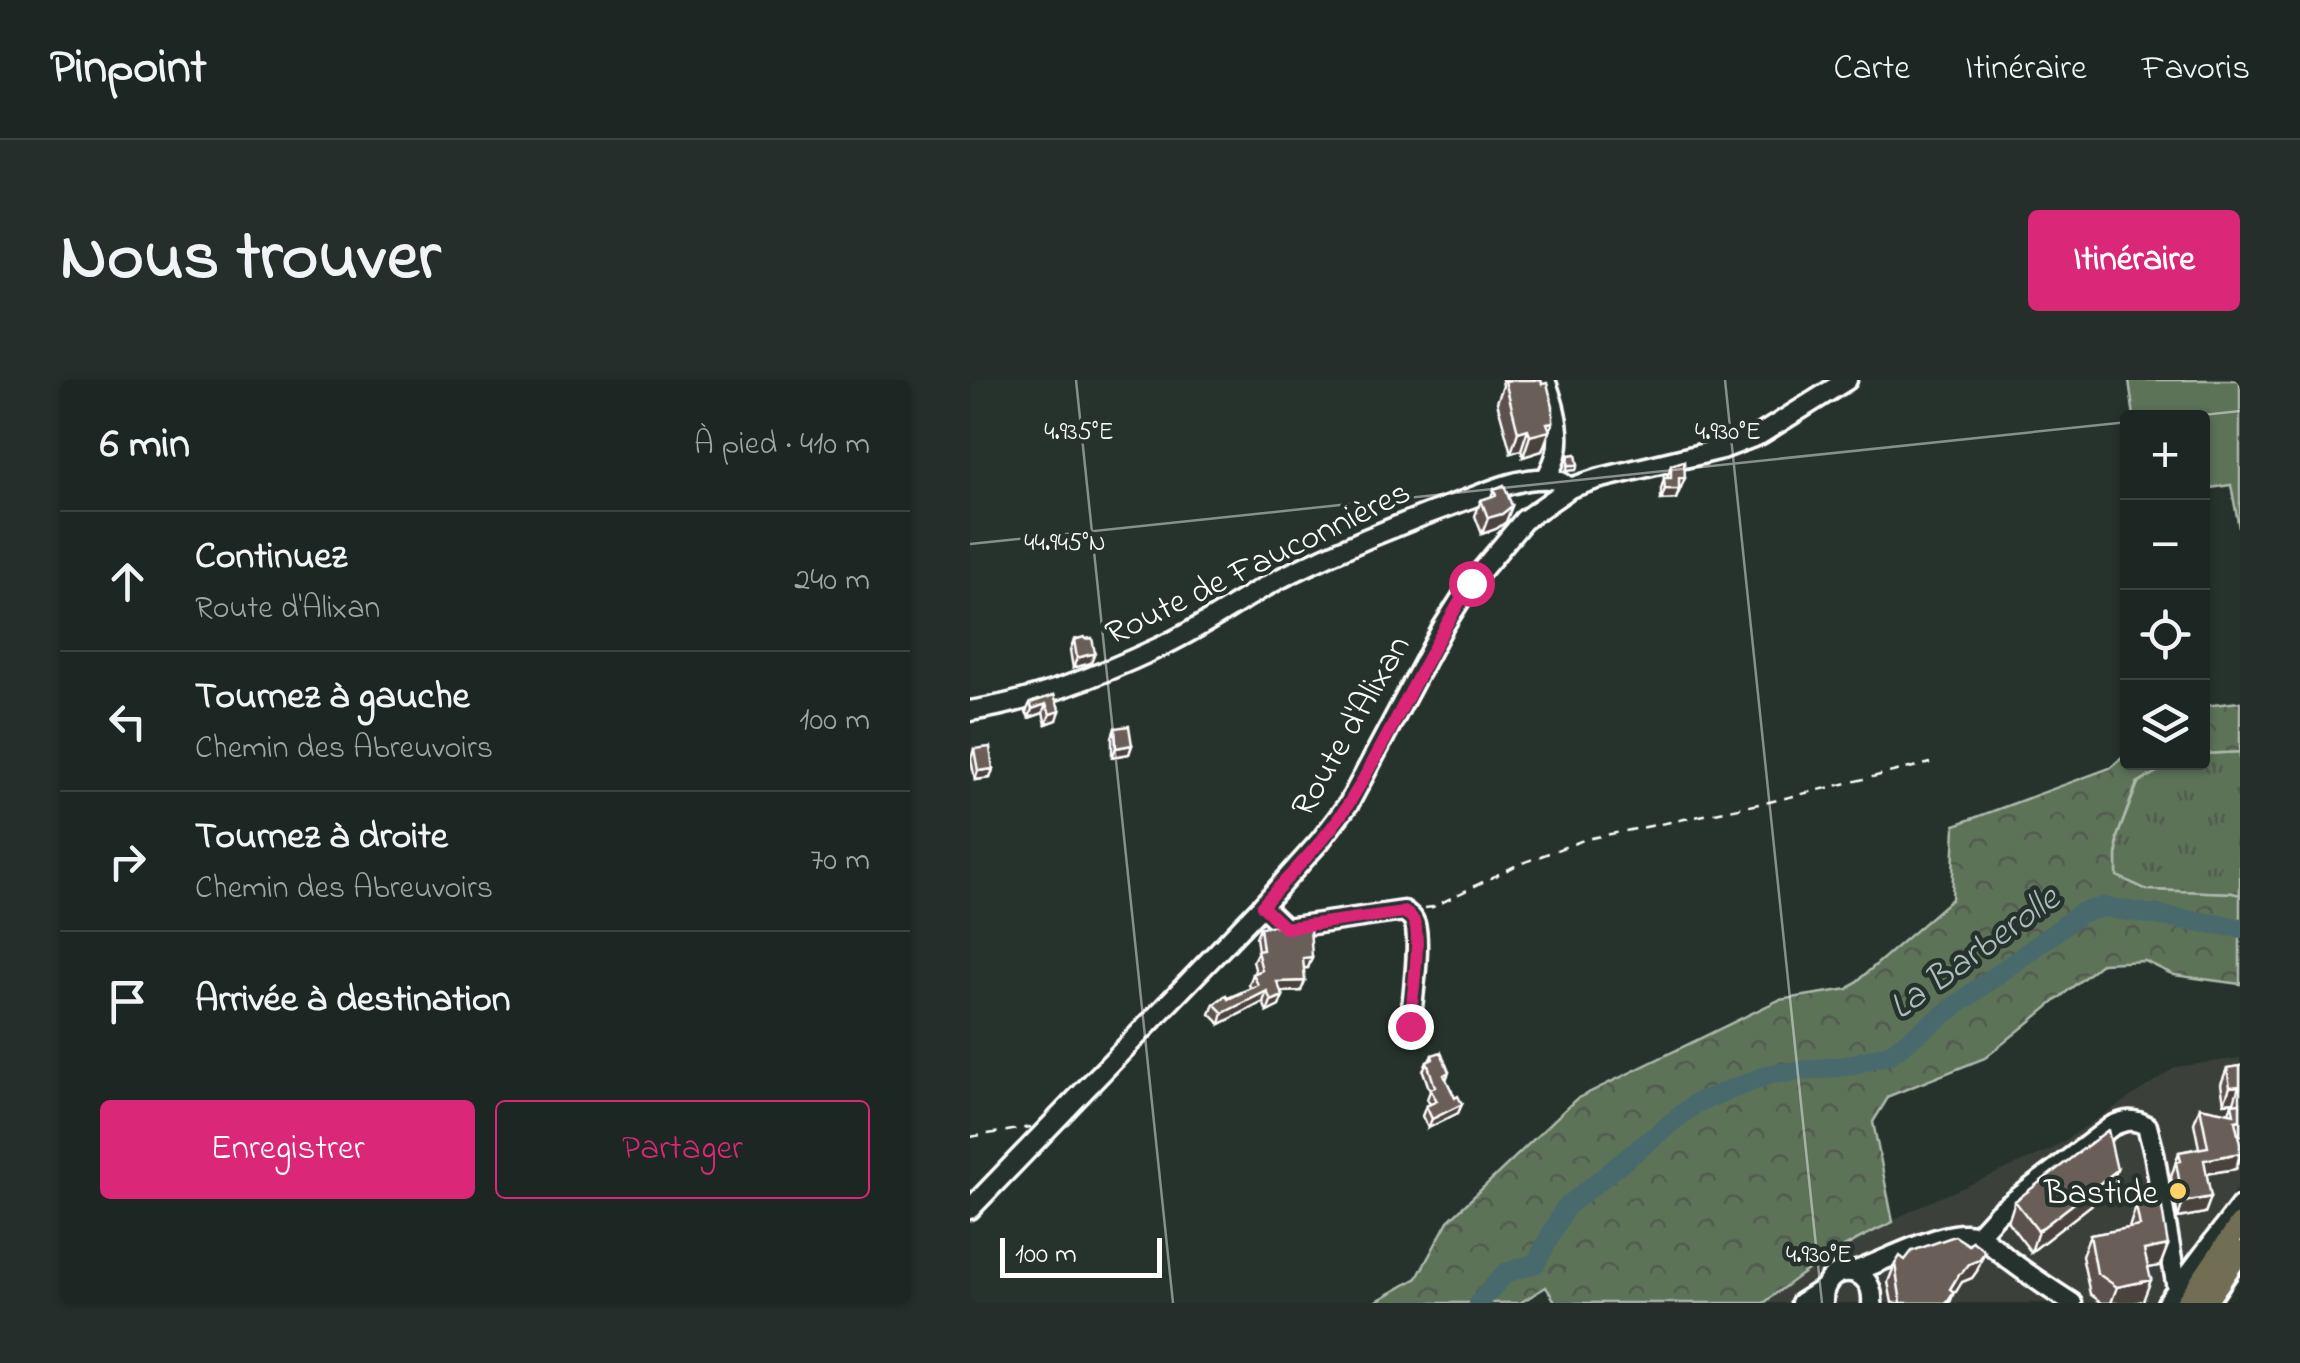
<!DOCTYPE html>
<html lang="fr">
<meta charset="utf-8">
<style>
:root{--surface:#1c2622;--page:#252e2a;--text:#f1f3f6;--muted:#a0a5a5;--line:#3a4340;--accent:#db2777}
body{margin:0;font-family:"Indie Flower",sans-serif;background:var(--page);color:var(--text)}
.controls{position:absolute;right:30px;top:30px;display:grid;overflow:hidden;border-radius:10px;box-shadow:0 2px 8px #0004}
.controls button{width:90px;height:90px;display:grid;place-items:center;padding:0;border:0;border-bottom:2px solid var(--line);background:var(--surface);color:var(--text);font:50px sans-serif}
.scale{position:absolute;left:30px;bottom:25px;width:162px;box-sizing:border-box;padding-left:10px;border:5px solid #fff;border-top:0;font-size:28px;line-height:35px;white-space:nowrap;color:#fff;-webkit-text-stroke:8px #26332d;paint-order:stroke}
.stop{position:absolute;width:30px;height:30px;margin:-22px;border:8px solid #db2777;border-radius:50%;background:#fff}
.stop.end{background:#db2777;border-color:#fff;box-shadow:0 2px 10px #0008}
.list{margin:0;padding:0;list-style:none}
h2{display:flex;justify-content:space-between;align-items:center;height:130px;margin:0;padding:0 40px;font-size:42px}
h2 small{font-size:32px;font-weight:400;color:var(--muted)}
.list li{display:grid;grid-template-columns:65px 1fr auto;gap:30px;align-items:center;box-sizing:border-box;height:140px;padding:0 40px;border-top:2px solid var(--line)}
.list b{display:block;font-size:38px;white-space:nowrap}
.list p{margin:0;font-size:32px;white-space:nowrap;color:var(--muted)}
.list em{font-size:32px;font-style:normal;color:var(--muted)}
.actions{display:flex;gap:20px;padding:30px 40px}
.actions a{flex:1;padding:22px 0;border:2px solid var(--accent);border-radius:10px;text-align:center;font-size:35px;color:var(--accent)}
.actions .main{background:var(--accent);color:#fff}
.icon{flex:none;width:55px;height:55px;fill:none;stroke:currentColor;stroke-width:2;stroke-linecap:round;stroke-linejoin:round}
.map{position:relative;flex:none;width:1270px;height:923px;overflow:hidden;border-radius:10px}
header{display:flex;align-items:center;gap:60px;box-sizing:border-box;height:140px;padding:0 50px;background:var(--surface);border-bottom:2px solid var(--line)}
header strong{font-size:48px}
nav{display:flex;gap:55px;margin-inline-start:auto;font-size:35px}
.intro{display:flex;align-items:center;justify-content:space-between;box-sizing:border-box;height:240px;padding:0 60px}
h1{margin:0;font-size:70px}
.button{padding:25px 45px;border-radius:10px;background:var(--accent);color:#fff;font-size:35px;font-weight:700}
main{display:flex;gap:60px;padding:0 60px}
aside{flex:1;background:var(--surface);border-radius:10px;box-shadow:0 2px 8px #0004}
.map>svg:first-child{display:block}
.built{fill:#3a403a}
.grass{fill:url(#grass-tufts);stroke:#aeb9ac;stroke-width:2.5}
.forest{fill:url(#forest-crowns);stroke:#aeb9ac;stroke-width:2.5}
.garden{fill:#5c7358;stroke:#aeb9ac;stroke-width:2.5}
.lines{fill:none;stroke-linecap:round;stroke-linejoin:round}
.river{stroke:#486b6d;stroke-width:20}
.minor-casing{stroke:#fff;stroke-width:25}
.major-casing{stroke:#fff;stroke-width:28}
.path{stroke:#fff;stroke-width:2.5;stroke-dasharray:10 8;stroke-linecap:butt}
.minor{stroke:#26332d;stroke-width:18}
.major{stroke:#726e52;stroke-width:20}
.wall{fill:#5b514d;stroke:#fff;stroke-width:2.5}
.shaded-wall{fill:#4a423e;stroke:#fff;stroke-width:2.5}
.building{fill:#6a5e59;stroke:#fff;stroke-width:2.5}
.route{stroke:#db2777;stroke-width:12}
.ticks{fill:none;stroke:#fff;stroke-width:2.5;stroke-opacity:0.45}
.poi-dot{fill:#ffd166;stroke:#26332d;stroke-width:4}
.labels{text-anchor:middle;stroke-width:9;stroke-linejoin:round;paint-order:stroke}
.street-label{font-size:35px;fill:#fff;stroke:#26332d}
.poi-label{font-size:35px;fill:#fff;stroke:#26332d;text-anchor:end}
.water-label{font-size:38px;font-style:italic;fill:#adbcbd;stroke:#26332d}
.ticks-label{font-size:25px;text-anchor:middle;fill:#fff;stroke:#26332d;stroke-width:9;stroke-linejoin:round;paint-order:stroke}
</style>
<header>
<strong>Pinpoint</strong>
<nav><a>Carte</a><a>Itinéraire</a><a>Favoris</a></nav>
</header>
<div class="intro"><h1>Nous trouver</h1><a class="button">Itinéraire</a></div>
<main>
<aside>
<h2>6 min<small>À pied · 410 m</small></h2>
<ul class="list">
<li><svg class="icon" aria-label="ahead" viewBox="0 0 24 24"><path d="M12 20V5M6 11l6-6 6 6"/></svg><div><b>Continuez</b><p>Route d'Alixan</p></div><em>240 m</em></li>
<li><svg class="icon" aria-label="left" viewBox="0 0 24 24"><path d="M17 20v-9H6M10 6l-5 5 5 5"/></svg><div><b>Tournez à gauche</b><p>Chemin des Abreuvoirs</p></div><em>100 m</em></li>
<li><svg class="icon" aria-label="right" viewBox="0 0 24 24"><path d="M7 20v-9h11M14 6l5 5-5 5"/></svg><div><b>Tournez à droite</b><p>Chemin des Abreuvoirs</p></div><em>70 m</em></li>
<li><svg class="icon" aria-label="arrive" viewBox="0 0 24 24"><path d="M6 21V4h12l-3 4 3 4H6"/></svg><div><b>Arrivée à destination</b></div></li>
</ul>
<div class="actions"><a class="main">Enregistrer</a><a>Partager</a></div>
</aside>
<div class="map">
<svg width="1270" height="923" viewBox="0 0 1270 923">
<defs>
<pattern id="grass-tufts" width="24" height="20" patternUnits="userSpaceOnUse" patternTransform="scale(2.5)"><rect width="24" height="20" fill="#5c7358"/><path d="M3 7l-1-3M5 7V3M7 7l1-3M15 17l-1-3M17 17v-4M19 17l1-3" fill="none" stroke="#525a50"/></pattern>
<pattern id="forest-crowns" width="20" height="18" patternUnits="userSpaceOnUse" patternTransform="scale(2.5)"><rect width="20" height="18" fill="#5c7358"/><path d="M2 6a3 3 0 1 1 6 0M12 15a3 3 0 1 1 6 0" fill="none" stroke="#525a50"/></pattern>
</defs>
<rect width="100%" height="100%" fill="#26332d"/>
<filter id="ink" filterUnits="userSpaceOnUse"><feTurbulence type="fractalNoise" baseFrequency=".01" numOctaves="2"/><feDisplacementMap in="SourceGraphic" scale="20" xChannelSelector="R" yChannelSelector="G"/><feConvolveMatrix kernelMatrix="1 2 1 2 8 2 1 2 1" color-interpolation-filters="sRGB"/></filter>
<g filter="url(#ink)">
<!-- built -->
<path class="built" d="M1270,678V804L1185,923H794L820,902L881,861L957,823L1080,770L1206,687Z"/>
<!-- grass -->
<path class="grass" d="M1270,372V515L1262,513L1177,510L1147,497V457L1168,403L1202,383L1232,382L1233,374Z"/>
<!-- forest -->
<path class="forest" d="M1270,322V372L1233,374V326Z
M1157,374L1158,382L1202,383L1167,403L1147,457V496L1177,510L1262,513L1270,515V604L1204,595L1175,581L1132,583L1015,678L919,716L903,742L923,842C874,864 836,889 794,923H586L576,907L550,923H403L447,898L478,841L606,719L809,620L878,609L982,519L985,445L1140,388Z"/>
<!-- garden -->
<path class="garden" d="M1159,0H1270V153L1261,105L1233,109L1232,38L1164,37Z"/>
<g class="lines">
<!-- river -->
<path class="river" d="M509,923L535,893L566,883L595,828L726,723L801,694L876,686L920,674L1111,533L1133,527L1270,548"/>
<defs>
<path id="minor" d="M575,0C583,21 593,52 586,75C584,83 580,91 576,98
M0,331C65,321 128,296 188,268C233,248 271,218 315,196C374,167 436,141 498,119C524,109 552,97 580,99C589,100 593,103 600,108
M292,526L315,548L434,531C441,537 442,536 445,544C451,566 442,622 440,647
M0,829L292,526L350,461L379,423L473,247L501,203L554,140L600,108L627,99L752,69L791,54L877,0
M1007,856L1028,833L1142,746C1155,740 1164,738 1177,746L1184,773L1207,909
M883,892C913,883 978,845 1007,856C1018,860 1029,872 1038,879C1059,895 1080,909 1102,923
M831,923L853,909
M853,923C851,881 905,882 902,923
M1197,923L1270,826"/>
<path id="major" d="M1216,923L1270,844
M1235,923L1270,872"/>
</defs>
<!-- minor casing -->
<use href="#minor" class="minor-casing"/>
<!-- major casing -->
<use href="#major" class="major-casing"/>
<!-- path -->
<path class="path" d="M455,528L463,527L547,485L616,459L799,422L960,383
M0,757L61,747"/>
<!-- minor -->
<use href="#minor" class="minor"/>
<!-- major -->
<use href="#major" class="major"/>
</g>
<!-- wall -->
<path class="wall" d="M532,0H571L583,42L572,71L553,77L551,70L541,73L527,22L533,6Z
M701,85L715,98L706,119L691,120V109L694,98H697Z
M524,109L536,142L526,149L512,154L505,136L511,120L521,117Z
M104,260L121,283L103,288L100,271Z
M84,315L87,340L76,344L73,333L59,338L56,332L60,323Z
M145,348L162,365L159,374L142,377V357Z
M4,369L23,389L20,398L5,400L1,379Z
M290,547L342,577L338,588H334L331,611L312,612L309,626L297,632L293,622L250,644L240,634L244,624L281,608L279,605L283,594L286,593L283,581L288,571L286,557Z
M462,675L479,692L476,700L485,718L492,724L488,733L458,748L452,736L456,726L460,724L457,719L460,711L453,691L457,682L459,681Z
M1270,686V755H1268L1270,779L1266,789L1236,794L1241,817L1235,833L1208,838L1201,797L1209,772L1229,768L1224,743L1230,727L1259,733L1262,724H1264V722L1254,723L1251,704L1257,688Z
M1139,811L1061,872L1038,842L1045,821Z
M1166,826L1198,865L1190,886L1178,888L1173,921L1164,923H1132L1120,914L1112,876L1120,855L1159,848Z
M935,880L1007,891L1002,898L992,902L984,912L980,923H922L918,902L925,884Z"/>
<!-- shaded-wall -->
<path class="shaded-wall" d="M583,42L572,71L553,77L560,56L577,43Z
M558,49L551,70L541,73L548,52Z
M598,85H608L606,90L596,91Z
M695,109H709L706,119L691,120Z
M542,126L536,142L526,149L512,154L518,138Z
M125,273L121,283L103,288L107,278Z
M76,324L73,333L59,338L62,329Z
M90,331L87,340L76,344L80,334Z
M162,365L159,374L142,377L146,368Z
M23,389L20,398L5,400L8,391Z
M342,577L338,588H330L333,578Z
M335,601L331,611L303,612L307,602Z
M297,611L293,622L250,644L253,633Z
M313,616L309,626L297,632L301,621Z
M1269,706L1264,722L1254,723L1260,707Z
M492,724L488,733L458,748L462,739Z
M1270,740V755L1259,757L1265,741Z
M1270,773L1266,789L1228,795L1234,780Z
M1147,790L1139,811L1061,872L1068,851Z
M1241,817L1235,833L1208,838L1213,822Z
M1198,865L1190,886L1167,890L1174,870Z
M1014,873L1007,891L1002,898L992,902L986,912H982L980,909L989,894L999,884Z
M1181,900L1173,921L1164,923H1141L1147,907Z"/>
<!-- building -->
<path class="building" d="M542,0H571L572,4L577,3L583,27V42L577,43L580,51L560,56L558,49L548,52L535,1Z
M606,74L608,85H598L599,75Z
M714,81L715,98H709V109H695L694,98H701V85Z
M534,105L542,126L532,134L518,138L511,120L526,115L524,109Z
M114,257L115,259L122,258L125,273L107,278L104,260Z
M84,315L90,331L80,334L76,324L62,329L60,323Z
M159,346L162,365L146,368L145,348Z
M20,367L23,389L8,391L4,369Z
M309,545L320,550L340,547L342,577L333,578L335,601L307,602L313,616L301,621L297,611L253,633L244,624L256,615L258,619L288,605L283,594L292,590L287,571L293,570L290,547Z
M471,672L479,692L474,695L485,718L488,716L492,724L462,739L456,726L467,721L460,709L465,707L457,682L463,679L462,675Z
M1270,686V710L1269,706L1260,707L1257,688Z
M1270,723V740L1265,741L1270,764V773L1234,780L1241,817L1213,822L1206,782L1211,781L1209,772L1238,767L1230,727L1264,734L1262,724Z
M1138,750L1147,790L1068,851L1045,821Z
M1191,822L1198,865L1174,870L1181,900L1147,907L1127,893L1120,855L1170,846L1166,826Z
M985,856L999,865L1002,861L1013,869L1014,873L1009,880L999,884L992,893L989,894L980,909L984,912L977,923H931L925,884L930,876L935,880L942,871Z"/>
</g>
<g class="lines" filter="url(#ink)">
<!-- route -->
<path class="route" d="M440,646C441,624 451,563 445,544C442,536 441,537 434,532L315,548L292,526C322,492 357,459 381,420C424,349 457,273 501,203"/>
</g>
<!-- ticks -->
<path class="ticks" d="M106,0L203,923M755,0L852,923M1205,38L1270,31M0,164L1158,42"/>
<!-- markers -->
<circle class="poi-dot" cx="1208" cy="811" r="10"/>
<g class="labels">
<!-- street labels -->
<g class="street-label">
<text transform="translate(287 181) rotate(-26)" y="12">Route de Fauconnières</text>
<text transform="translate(379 345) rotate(-60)" y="12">Route d'Alixan</text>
</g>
<!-- poi labels -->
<g class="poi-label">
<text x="1188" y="823">Bastide</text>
</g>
<!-- water labels -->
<g class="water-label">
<text transform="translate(1003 571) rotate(-36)" y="13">La Barberolle</text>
</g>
</g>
<g class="ticks-label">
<text x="109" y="59">4.935°E</text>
<text x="758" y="59">4.930°E</text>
<text x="95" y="170">44.945°N</text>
<text x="849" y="882">4.930°E</text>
</g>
</svg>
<div class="controls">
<button>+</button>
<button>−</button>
<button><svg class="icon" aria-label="locate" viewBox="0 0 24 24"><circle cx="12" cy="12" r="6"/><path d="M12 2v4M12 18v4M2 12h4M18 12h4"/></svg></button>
<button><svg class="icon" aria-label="layers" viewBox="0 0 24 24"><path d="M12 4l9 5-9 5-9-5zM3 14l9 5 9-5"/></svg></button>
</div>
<div class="scale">100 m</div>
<div class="stop" style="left:501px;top:203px"></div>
<div class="stop end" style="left:440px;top:646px"></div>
</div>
</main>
